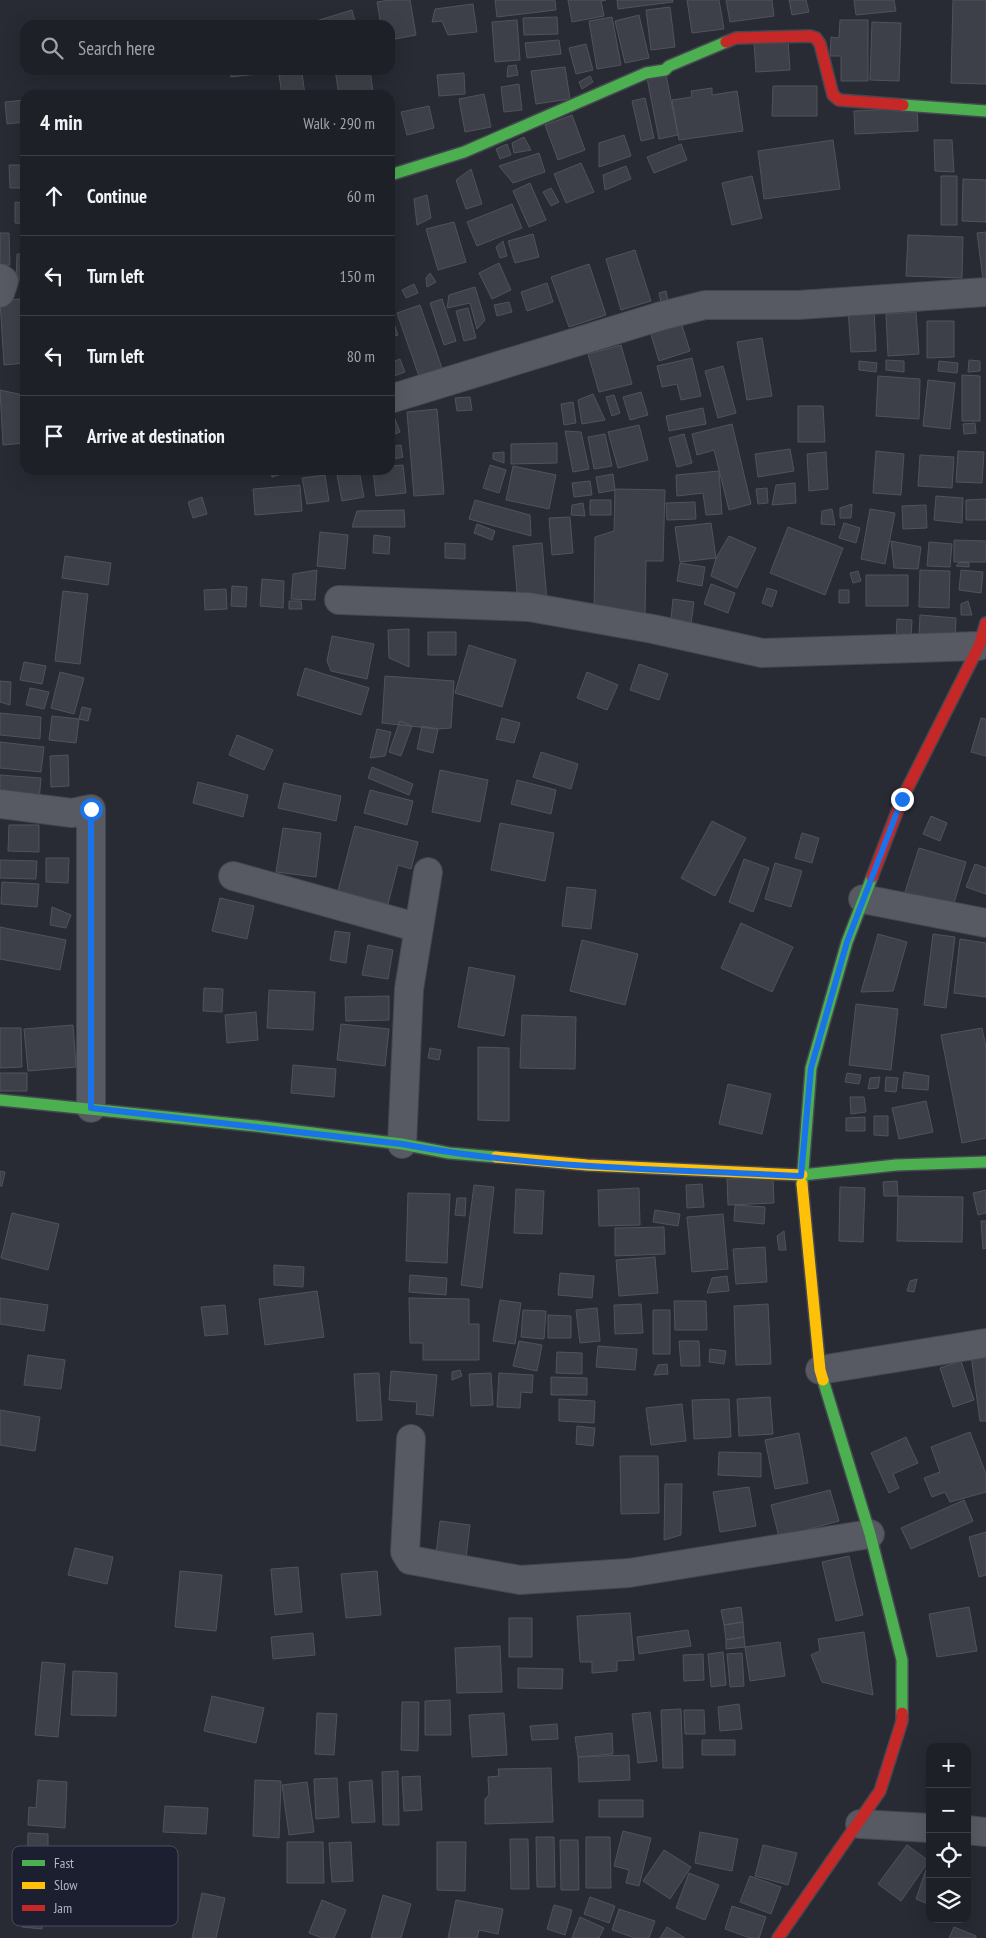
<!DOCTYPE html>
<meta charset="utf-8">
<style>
:root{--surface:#1e2027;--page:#26282f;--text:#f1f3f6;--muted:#a1a3a7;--line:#3c3e44}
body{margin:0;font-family:"PT Sans Narrow",sans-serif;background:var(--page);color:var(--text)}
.controls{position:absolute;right:15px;bottom:15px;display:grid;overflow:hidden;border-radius:10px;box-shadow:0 5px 20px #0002}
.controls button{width:45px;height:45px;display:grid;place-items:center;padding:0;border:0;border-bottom:1px solid var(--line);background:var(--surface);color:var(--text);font:25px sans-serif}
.stop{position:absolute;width:15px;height:15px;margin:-11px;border:4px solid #1a73e8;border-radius:50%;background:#fff}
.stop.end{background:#1a73e8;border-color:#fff;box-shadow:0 1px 5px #0008}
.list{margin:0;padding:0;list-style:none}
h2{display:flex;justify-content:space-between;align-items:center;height:65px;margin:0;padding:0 20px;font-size:21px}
h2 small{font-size:16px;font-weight:400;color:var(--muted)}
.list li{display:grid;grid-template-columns:32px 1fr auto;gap:15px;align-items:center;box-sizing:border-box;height:80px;padding:0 20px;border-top:1px solid var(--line)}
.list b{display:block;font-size:19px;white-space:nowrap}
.list em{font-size:16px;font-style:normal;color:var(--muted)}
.icon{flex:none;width:28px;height:28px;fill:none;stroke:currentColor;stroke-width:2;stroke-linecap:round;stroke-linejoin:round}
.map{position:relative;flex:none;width:986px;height:1938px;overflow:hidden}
.search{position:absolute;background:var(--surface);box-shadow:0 5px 20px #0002;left:20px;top:20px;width:375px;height:55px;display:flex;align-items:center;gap:12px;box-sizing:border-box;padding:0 18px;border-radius:15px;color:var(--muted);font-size:19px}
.panel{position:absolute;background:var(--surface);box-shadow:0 5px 20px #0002;left:20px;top:90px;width:375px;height:385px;border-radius:15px}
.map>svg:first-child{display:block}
.building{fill:#3e4049;stroke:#50525c}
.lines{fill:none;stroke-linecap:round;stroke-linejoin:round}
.street-casing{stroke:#45474f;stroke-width:30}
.fast-casing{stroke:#454751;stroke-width:14}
.slow-casing{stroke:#454751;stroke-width:14}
.jam-casing{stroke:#454751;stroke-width:14}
.street{stroke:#575a63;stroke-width:28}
.fast{stroke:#4caf50;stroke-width:11}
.slow{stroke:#ffc107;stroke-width:11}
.jam{stroke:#c62828;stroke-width:11}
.route{stroke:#1a73e8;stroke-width:6}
.key{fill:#1b1f2f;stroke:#484c5c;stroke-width:1}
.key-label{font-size:14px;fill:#b1b5c6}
</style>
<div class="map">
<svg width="986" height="1938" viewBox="0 0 986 1938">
<rect width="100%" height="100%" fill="#282a34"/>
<!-- building -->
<path class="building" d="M390,0H410L416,35L390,40V25H381L377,2Z
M495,0H555L556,10L497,17Z
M568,0H606L601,1L604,16L572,22Z
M617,0H673V2L618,9Z
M687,0H719L724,29L692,33Z
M726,0H772L774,16L730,22Z
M789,0H806L809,12L792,15Z
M854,0H894L896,11L856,15Z
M953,0H986V84L951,83Z
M473,4L477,32L448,35L442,21L432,22L435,9Z
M670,7L675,47L651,50L646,10Z
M352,10L356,25H317L316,21Z
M639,15L649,58L625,63L615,21Z
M557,17L558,34L524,35L523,18Z
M612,17L621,65L597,69L589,21Z
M517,20L520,60L495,62L492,22Z
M840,20H868V81H841V56H830L831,37L839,38Z
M872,22L901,23L899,81L870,80Z
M559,40L561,54L527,58L525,43Z
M788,40L790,70L756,72L754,42Z
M586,44L593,70L576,74L569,48Z
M516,65L518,75L507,77L508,66Z
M565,67L570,99L536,104L531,71Z
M230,70H266V73L231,77Z
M335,70H370L373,92L339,95Z
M665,70L678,135L659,139L646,73Z
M302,73L305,95H282L279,75Z
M464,73L465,94L439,96L437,75Z
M590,76L593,82L582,89L579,82Z
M519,84L522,110L504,112L501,87Z
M773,86H817V116H772Z
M712,88V95L737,91L743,131L679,140L672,100L692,97L691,91Z
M484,94L491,127L465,132L459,99Z
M645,98L654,138L641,141L632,101Z
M25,100V122L7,124L5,102Z
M429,106L434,128L407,135L401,112Z
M917,108L918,131L855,134L854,111Z
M572,115L585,150L558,160L545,125Z
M624,135L631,156L599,167V143Z
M524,137L531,150L514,153L512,143Z
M833,140L840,189L764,199L758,151Z
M934,140H952L954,172L935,171Z
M507,144L511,155L500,159L496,149Z
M681,144L687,160L654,173L647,157Z
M539,153L545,172L513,183L499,166Z
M581,163L594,192L566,203L554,174Z
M9,165H25V188H10Z
M626,166L631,179L605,190L603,175Z
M471,169L482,204L466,209L456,180Z
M752,176L762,218L732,225L722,183Z
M941,176H957V225H941Z
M963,179L986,180V222L962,221Z
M530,183L546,220L529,227L513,191Z
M551,188L559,202L551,206L543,192Z
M427,195L431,218L417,225L414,199Z
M15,202L25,203V224L15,223Z
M512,204L522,228L477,246L467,222Z
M454,222L466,262L438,270L426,229Z
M986,232V279H983L977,233Z
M0,233H9L10,265H0Z
M533,234L539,257L515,263L508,241Z
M908,235L963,237L962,278L906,276Z
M503,241L507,256L500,258L496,247Z
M635,250L651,301L621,310L606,259Z
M17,254H25V281L16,280Z
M499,263L511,290L492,299L479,273Z
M589,264L606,315L569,327L551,277Z
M430,273L436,282L427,287L426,278Z
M547,283L553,302L527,311L521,292Z
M414,284L418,293L406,298L402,290Z
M475,287L485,320L477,329L470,303L447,308L449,295Z
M666,291L668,301L661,302L659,293Z
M20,299L25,363L4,365L0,301Z
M442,299L456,341L444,345L430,303Z
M509,302L512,312L497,316L494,305Z
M420,305L444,374L421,382L397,313Z
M468,308L476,338L464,341L456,311Z
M874,308L876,351L851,352L848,309Z
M916,312L919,354L888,356L886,314Z
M390,313L398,335L390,337Z
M680,319L690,351L659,361L649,328Z
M927,321H954V357L927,358Z
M762,338L772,396L747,400L737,342Z
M621,345L632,384L599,392L588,354Z
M692,358L701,396L681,400L677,384L662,387L657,366Z
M400,359L405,372L394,376L390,363Z
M886,360L904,361V372L886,370Z
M969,360L980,361V371L968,372Z
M859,361L877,363L876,372L859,370Z
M939,361L958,363L957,373L938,371Z
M723,366L736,413L718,418L705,371Z
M962,375L980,376V421H962Z
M878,376L920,379L919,419L876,416Z
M928,380L955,383L950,429L923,426Z
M0,390L23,395L25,443L3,445Z
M641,392L648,415L630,420L623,397Z
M593,394L605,420L582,424L578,400Z
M614,395L620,413L612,416L606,397Z
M470,397L472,410L457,411L455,398Z
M573,402L576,423L564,425L561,404Z
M390,406L400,432L390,436Z
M798,406H823L825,442H798Z
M703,408L706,424L669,431L666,416Z
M437,409L444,494L414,496L407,412Z
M975,423L976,433L964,434L963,424Z
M732,424L751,504L729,510L714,450L697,455L692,434Z
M639,425L648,460L618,468L608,432Z
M565,431L581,432L589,469L573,472Z
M605,434L612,466L594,469L588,437Z
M684,434L692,463L677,467L669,438Z
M557,443V463L511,464V444Z
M401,445L403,457L390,460V447Z
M790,449L794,471L758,477L755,454Z
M876,451L904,454L901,495L873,493Z
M958,451L984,452L982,483L956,482Z
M504,452V463L493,459V453Z
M826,452L828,489L809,491L807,454Z
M920,455L954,457L952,488L918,486Z
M403,465L406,493L376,496L373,470H390V466Z
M490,465L506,470L499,493L483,488Z
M513,466L556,475L549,509L506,500Z
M271,470H295L272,477Z
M336,470H359L364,497L342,501Z
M719,471L722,514L706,515L703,493L677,496L676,475Z
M613,474L615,490L599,493L596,477Z
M325,475L329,501L307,504L302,478Z
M590,481L592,495L574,497L572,483Z
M795,483L796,503L772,505L776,485Z
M300,485L302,511L255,515L253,489Z
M767,488L768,503L758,504L756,489Z
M615,489L665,490L663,561H646L645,616L594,615L595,537L614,531Z
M936,496L963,498L962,523L934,520Z
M202,497L207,514L193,518L188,502Z
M986,499V520H966V500Z
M475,500L530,515L531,536L469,519Z
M590,500H611V515H590Z
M695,502L696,519L667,520L666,503Z
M583,503L585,516L571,515L572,505Z
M852,504L851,518H840V508Z
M926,505L927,528L903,529L902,506Z
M832,509L835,525L821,524L822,511Z
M870,509L895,513L885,564L861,559Z
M404,510L405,527H352L357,511Z
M570,517L573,553L552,555L549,518Z
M711,523L716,558L680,562L675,527Z
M844,523L860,528L856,543L839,538Z
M477,524L495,531L492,540L474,533Z
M788,527L843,548L825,595L770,573Z
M320,532L348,535L345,569L317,566Z
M374,535L390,537L389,554L373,553Z
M729,536L756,548L737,588L711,576L716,558Z
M954,540L986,541V562H954Z
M891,541L921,547L918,569L894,568Z
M929,542L952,544L950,567L927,566Z
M445,543L465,544V559L445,558Z
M542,543L547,601L518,603L513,546Z
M65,556L111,563L108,585L62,578Z
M960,562L969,563V567L956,566Z
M680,563L705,567L702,586L677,581Z
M317,570L315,600L291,599L293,574Z
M920,570L950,571L949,608L919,607Z
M961,570L983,572L981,593L959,590Z
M858,571L861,581L853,583L850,573Z
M866,575H908V606H866Z
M262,579L284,581L283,608L260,606Z
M711,584L735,593L728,613L704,604Z
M232,586L247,587L246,607L231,606Z
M767,588L777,591L772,607L762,603Z
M226,589L227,609L205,610L204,590Z
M839,590H849V603H839Z
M63,591L88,594L80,664L55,661Z
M673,599L694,602L690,630L670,628Z
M289,601H301L302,609H289Z
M968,601L972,615H961V604Z
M920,615L956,618L955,639L919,637Z
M897,619L912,620L911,639L896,638Z
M409,629V667L389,658L388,630Z
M428,632H456V655H428Z
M332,636L374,644L367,679L331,671L327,661Z
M469,645L516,660L502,707L455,693Z
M24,662L46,666L42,684L20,680Z
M639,664L668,674L659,700L630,690Z
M305,668L369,688L361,715L297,695Z
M60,672L84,678L74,714L51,708Z
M587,672L618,685L607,710L577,698Z
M385,676L454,681L451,728L438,729L382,723Z
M0,681L11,682L10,705L0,702Z
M30,688L49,692L44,709L26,705Z
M82,707L91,709L88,721L79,719Z
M0,713L41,717L40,739L0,735Z
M52,716L79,719L76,743L49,740Z
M502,718L520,723L514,743L496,739Z
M981,718L986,719V756L971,752Z
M400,721L412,726L401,756L389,752Z
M422,726L438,729L433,753L417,749Z
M377,729L391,732L385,756L370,758Z
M237,735L273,750L264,770L229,755Z
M0,742L44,747L41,772L0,768Z
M541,752L578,764L571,789L533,777Z
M68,755L69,786L51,787L50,756Z
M372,767L413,784L409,795L368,778Z
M440,770L488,780L480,822L432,812Z
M0,775L41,778L39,801L0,798Z
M517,780L556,790L551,814L511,804Z
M198,782L248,795L243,817L193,803Z
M284,783L341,796L336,821L278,808Z
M370,790L413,801L407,825L364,813Z
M931,816L947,823L940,841L923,834Z
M712,821L746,838L715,896L681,878Z
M500,823L554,833L545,881L491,870Z
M9,825H39V852L8,851Z
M355,826L418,842L411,869L398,865L388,904L338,891Z
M283,828L321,833L316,877L276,872Z
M802,833L819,838L812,863L795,858Z
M919,848L966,862L952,910L904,895Z
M46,858H69L68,883L46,882Z
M744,859L769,868L753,912L729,902Z
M0,860L37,861L36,879L0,878Z
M775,863L802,871L791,907L765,899Z
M975,864L986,868V894L966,887Z
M2,882L39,884L37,907L1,904Z
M567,887L596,890L591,929L562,926Z
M220,898L254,906L247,939L212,931Z
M52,907L71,915L66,928L50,925Z
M741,923L793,947L772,992L721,968Z
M0,927L66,940L60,970L0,959Z
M335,931L350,933L346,963L330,960Z
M878,934L907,942L893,991L861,992Z
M933,934L955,937L946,1008L924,1005Z
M960,939L986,943V997L954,993Z
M582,940L638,954L625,1005L570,991Z
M368,945L393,950L388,979L362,975Z
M469,967L515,976L504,1036L458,1027Z
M204,988L223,989L222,1012L203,1011Z
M269,990L315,992L313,1030L267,1028Z
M389,996V1020L346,1021L345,997Z
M856,1004L898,1009L891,1070L849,1065Z
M256,1012L258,1040L227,1043L225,1015Z
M522,1015L576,1017L575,1069L520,1068Z
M341,1024L389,1029L385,1066L337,1060Z
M73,1025L76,1067L28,1071L24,1029Z
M0,1028H21L22,1067L0,1068Z
M982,1028L986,1047V1138L962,1143L941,1035Z
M478,1047L509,1048V1121L478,1120Z
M430,1048L441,1050L439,1060L428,1058Z
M293,1065L336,1069L334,1097L291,1093Z
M904,1072L929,1076L928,1090L902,1088Z
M0,1073H27V1091H0Z
M847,1073L861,1075L859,1084L845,1082Z
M880,1077L878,1088L868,1089L870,1078Z
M886,1077L898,1078L896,1092L885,1091Z
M728,1084L771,1094L762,1134L719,1124Z
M850,1097H864L866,1112L851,1114Z
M926,1101L933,1132L899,1139L892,1108Z
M874,1116H888V1136L874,1135Z
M865,1117V1131H846V1118Z
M0,1171L5,1172L2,1186H0Z
M773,1178L774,1203L728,1205L727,1179Z
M897,1181L898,1196H884L883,1182Z
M702,1184L704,1207L687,1208L686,1185Z
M474,1185L494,1187L482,1288L461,1285Z
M840,1187L865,1188L863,1242L839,1241Z
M639,1188L640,1225L599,1226L598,1190Z
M516,1189L544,1191L542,1234L514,1233Z
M986,1190V1213L978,1215L973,1193Z
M408,1193L450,1194L447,1263L406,1261Z
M898,1196L963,1197L962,1242L897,1241Z
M457,1198H466L465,1216L455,1215Z
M735,1205L765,1207L764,1224L734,1221Z
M655,1210L680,1214L678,1226L653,1222Z
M12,1213L59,1224L48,1270L1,1258Z
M723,1214L728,1269L692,1272L687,1217Z
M981,1221H986V1248L983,1249Z
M664,1227L665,1254L615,1256V1228Z
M784,1231L786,1250H779L777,1236Z
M765,1247L767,1282L736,1284L733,1249Z
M655,1257L658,1293L619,1296L616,1260Z
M274,1265L304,1267L303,1287L274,1285Z
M560,1273L594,1276L592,1298L558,1295Z
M410,1275L447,1278L446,1295L409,1292Z
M727,1276L729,1291L707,1293L712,1278Z
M917,1279L914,1292L907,1291L910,1281Z
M317,1291L324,1337L265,1345L259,1299Z
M0,1298L48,1305L44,1331L0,1324Z
M409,1298L469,1299V1324H479V1360H423V1343H410Z
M500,1300L521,1303L515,1344L493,1341Z
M674,1301H706L707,1330H675Z
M641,1304L643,1333L615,1334L614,1305Z
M768,1304L771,1364L736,1365L734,1306Z
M225,1305L228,1334L205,1336L201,1307Z
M597,1308L600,1341L580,1343L576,1310Z
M523,1310L546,1311L544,1339L521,1337Z
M653,1310H670V1354H653Z
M548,1315L571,1316V1338H548Z
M519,1341L542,1345L537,1371L513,1366Z
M679,1341H699L700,1366H681Z
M598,1346L637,1349L635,1370L596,1367Z
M710,1349L726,1351L724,1364L709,1362Z
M557,1352L582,1353V1374L556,1373Z
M986,1353V1421H980L971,1355Z
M28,1355L65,1360L61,1389L24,1385Z
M961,1361L974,1400L953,1407L940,1368Z
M667,1364L668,1374L654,1375L658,1365Z
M460,1370L462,1376L452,1380V1372Z
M391,1371L437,1375L433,1416L416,1414L417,1402L389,1400Z
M379,1373L382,1420L357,1421L354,1374Z
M491,1373L493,1405L471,1406L469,1374Z
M499,1373L533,1375L532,1393L521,1392L520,1408L497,1407Z
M551,1377L587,1378V1395H551Z
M770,1397L773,1434L739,1436L737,1399Z
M559,1399L595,1401L594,1423L559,1421Z
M729,1399L731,1437L694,1439L692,1400Z
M682,1404L686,1441L651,1445L646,1408Z
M0,1410L40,1417L35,1451L0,1445Z
M577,1426L595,1428L593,1446L576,1444Z
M970,1432L986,1474V1492L950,1502L945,1492L932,1497L924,1478L940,1472L931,1447Z
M799,1433L808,1483L775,1489L765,1440Z
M906,1437L918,1463L893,1474L899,1488L889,1493L871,1453Z
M719,1452L761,1453V1477L718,1475Z
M620,1456H658L659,1513L621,1514Z
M665,1484H682L681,1535L664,1540Z
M749,1487L756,1526L720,1532L713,1492Z
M830,1490L839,1521L779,1537L771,1505Z
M964,1500L973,1521L911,1549L901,1528Z
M440,1521L470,1525L466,1558L436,1554Z
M986,1532V1575L979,1577L969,1537Z
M75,1548L113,1557L107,1584L68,1575Z
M849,1556L863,1615L836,1621L822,1562Z
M298,1567L302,1612L275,1615L271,1569Z
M180,1571L222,1575L216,1631L175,1627Z
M377,1571L381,1615L346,1618L341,1574Z
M741,1607L743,1622L724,1625L721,1610Z
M969,1607L977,1651L937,1657L929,1614Z
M630,1613L634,1660L617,1661V1671L592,1673V1662H580L577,1616Z
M509,1618H532V1657H509Z
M743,1622L744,1637L726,1640L724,1625Z
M688,1630L691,1646L639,1654L637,1637Z
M864,1632L873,1695L822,1682L811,1655L820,1651L818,1639Z
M313,1633L315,1655L273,1659L271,1637Z
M744,1637L745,1647L726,1649V1640Z
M780,1642L785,1676L750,1681L745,1647Z
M500,1646L502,1692L457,1693L455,1648Z
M723,1652L726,1685L711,1687L708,1654Z
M742,1653L744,1686L730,1687L727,1654Z
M703,1654L704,1680L684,1681L683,1655Z
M42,1662L65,1664L58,1737L35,1735Z
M518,1668L563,1669L562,1689L518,1688Z
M73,1671L117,1673L116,1716L71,1715Z
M212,1696L264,1708L256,1743L204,1731Z
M450,1700L451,1735H425V1701Z
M402,1702H419L418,1751L401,1750Z
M739,1704L742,1729L720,1731L718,1707Z
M681,1709L683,1768H663L661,1710Z
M684,1710H704L705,1734H685Z
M650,1712L657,1761L638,1763L632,1714Z
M317,1713L337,1714L334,1755L315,1754Z
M504,1713L507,1755L472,1757L469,1715Z
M557,1724L558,1739L532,1740L530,1726Z
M612,1733L613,1754L578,1757L575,1737Z
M702,1740H735V1755H702Z
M629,1755L630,1780L579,1782L578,1757Z
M551,1768L553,1822L485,1824V1799L489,1795L488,1777L499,1776L498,1769Z
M398,1771L399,1825H383L382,1772Z
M420,1776L422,1810L404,1811L402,1777Z
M337,1778L339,1817L316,1819L314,1779Z
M38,1780L67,1782L65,1828L28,1825L29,1807L36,1808Z
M255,1780L281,1781L279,1838L253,1836Z
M372,1780L375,1822L352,1823L349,1782Z
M307,1782L314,1832L289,1835L282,1785Z
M599,1800H643V1817H599Z
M165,1806L208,1808L206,1834L163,1832Z
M623,1831L651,1838L639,1886L626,1883L629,1870L614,1866Z
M700,1832L738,1839L732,1871L695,1863Z
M28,1833L48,1834V1875H27Z
M536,1837H554L555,1887H537Z
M586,1837H610L611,1888H586Z
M510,1839H528L529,1889H511Z
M560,1840H578L579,1890H561Z
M287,1842H323L324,1883H287Z
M351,1842L353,1881L332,1882L329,1843Z
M437,1842H466L465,1891L437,1890Z
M763,1845L797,1853L788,1885L755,1876Z
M907,1845L929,1861L901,1901L878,1884Z
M664,1850L691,1867L670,1899L643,1881Z
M929,1861H930V1905L916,1899Z
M689,1873L719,1885L705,1920L676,1908Z
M750,1876L781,1887L771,1914L740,1902Z
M23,1891L44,1892L42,1929L22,1927Z
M202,1893L225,1898L216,1938H192Z
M383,1895L411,1904L401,1938H371Z
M590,1897L615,1906L609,1923L584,1914Z
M322,1900L346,1910L334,1938H322L309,1933Z
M456,1900L503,1909L498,1934L479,1930L477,1938H448Z
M554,1905L572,1910L565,1935L547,1929Z
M732,1906L766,1917L759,1938H750L725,1929Z
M619,1909L655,1921L649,1938H635L612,1930Z
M580,1917L604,1928L599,1938H572Z
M667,1927L685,1938H660Z
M954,1927L976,1936V1938H949Z"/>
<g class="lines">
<defs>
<path id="street" d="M0,278L4,281L0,293
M390,399L661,316L705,305H799L986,292
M339,600L529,607L653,629L762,653L979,646
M0,804L72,813L91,809V1108
M233,876L419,928
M863,899L986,923
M402,1144L409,989L428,872
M820,1370L986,1343
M411,1439L405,1552L410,1560L520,1580L629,1573L870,1534
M860,1824L930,1828
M967,1830L986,1832"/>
<path id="fast" d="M903,105L986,111
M390,175L464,152L646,73L665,70L669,66L726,42
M0,1100L256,1126L402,1144L449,1153L496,1157
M802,1175L896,1165L986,1162
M802,1184L811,1068L847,942L872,877
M823,1380L870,1534L902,1660V1713"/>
<path id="slow" d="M496,1157L587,1165L802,1175
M802,1184L820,1370L823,1380"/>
<path id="jam" d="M726,42L736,38L810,36L816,38L820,44L833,95L839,100L903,105
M872,877L902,799L979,646L986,623
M778,1938L880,1791L902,1721V1713"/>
</defs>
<!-- street casing -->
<use href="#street" class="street-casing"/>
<!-- fast casing -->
<use href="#fast" class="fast-casing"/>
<!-- slow casing -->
<use href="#slow" class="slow-casing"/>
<!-- jam casing -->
<use href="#jam" class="jam-casing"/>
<!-- street -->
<use href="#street" class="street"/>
<!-- fast -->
<use href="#fast" class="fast"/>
<!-- slow -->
<use href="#slow" class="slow"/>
<!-- jam -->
<use href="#jam" class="jam"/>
</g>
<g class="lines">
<!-- route -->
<path class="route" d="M91,809V1108L402,1144C532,1169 668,1169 801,1176L811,1068L847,942L902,799"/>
</g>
<!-- legend -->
<rect x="12" y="1846" width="166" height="80" rx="8" class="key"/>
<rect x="22" y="1860" width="23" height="6" fill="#4caf50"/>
<rect x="22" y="1882" width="23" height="7" fill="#ffc107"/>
<rect x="22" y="1905" width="23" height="6" fill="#c62828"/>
<g class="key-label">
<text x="54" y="1868">Fast</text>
<text x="54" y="1890">Slow</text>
<text x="54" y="1913">Jam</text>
</g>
</svg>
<div class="controls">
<button>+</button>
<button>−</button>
<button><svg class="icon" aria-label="locate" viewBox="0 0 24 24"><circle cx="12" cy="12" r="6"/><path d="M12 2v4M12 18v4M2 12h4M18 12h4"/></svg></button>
<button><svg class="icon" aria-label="layers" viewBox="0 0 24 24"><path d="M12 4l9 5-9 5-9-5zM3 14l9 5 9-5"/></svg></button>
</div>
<div class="stop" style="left:91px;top:809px"></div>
<div class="stop end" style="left:902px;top:799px"></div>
<div class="search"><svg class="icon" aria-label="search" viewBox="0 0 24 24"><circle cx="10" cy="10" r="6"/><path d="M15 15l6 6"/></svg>Search here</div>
<section class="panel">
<h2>4 min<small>Walk · 290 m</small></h2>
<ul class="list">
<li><svg class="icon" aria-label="ahead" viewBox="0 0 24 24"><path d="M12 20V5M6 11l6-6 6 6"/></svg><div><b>Continue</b></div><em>60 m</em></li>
<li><svg class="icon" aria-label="left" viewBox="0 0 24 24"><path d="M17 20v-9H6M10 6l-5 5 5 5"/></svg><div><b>Turn left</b></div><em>150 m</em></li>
<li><svg class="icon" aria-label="left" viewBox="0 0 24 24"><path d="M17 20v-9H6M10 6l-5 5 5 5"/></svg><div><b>Turn left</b></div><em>80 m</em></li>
<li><svg class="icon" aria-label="arrive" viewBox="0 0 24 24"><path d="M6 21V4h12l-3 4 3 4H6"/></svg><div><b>Arrive at destination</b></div></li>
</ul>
</section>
</div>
